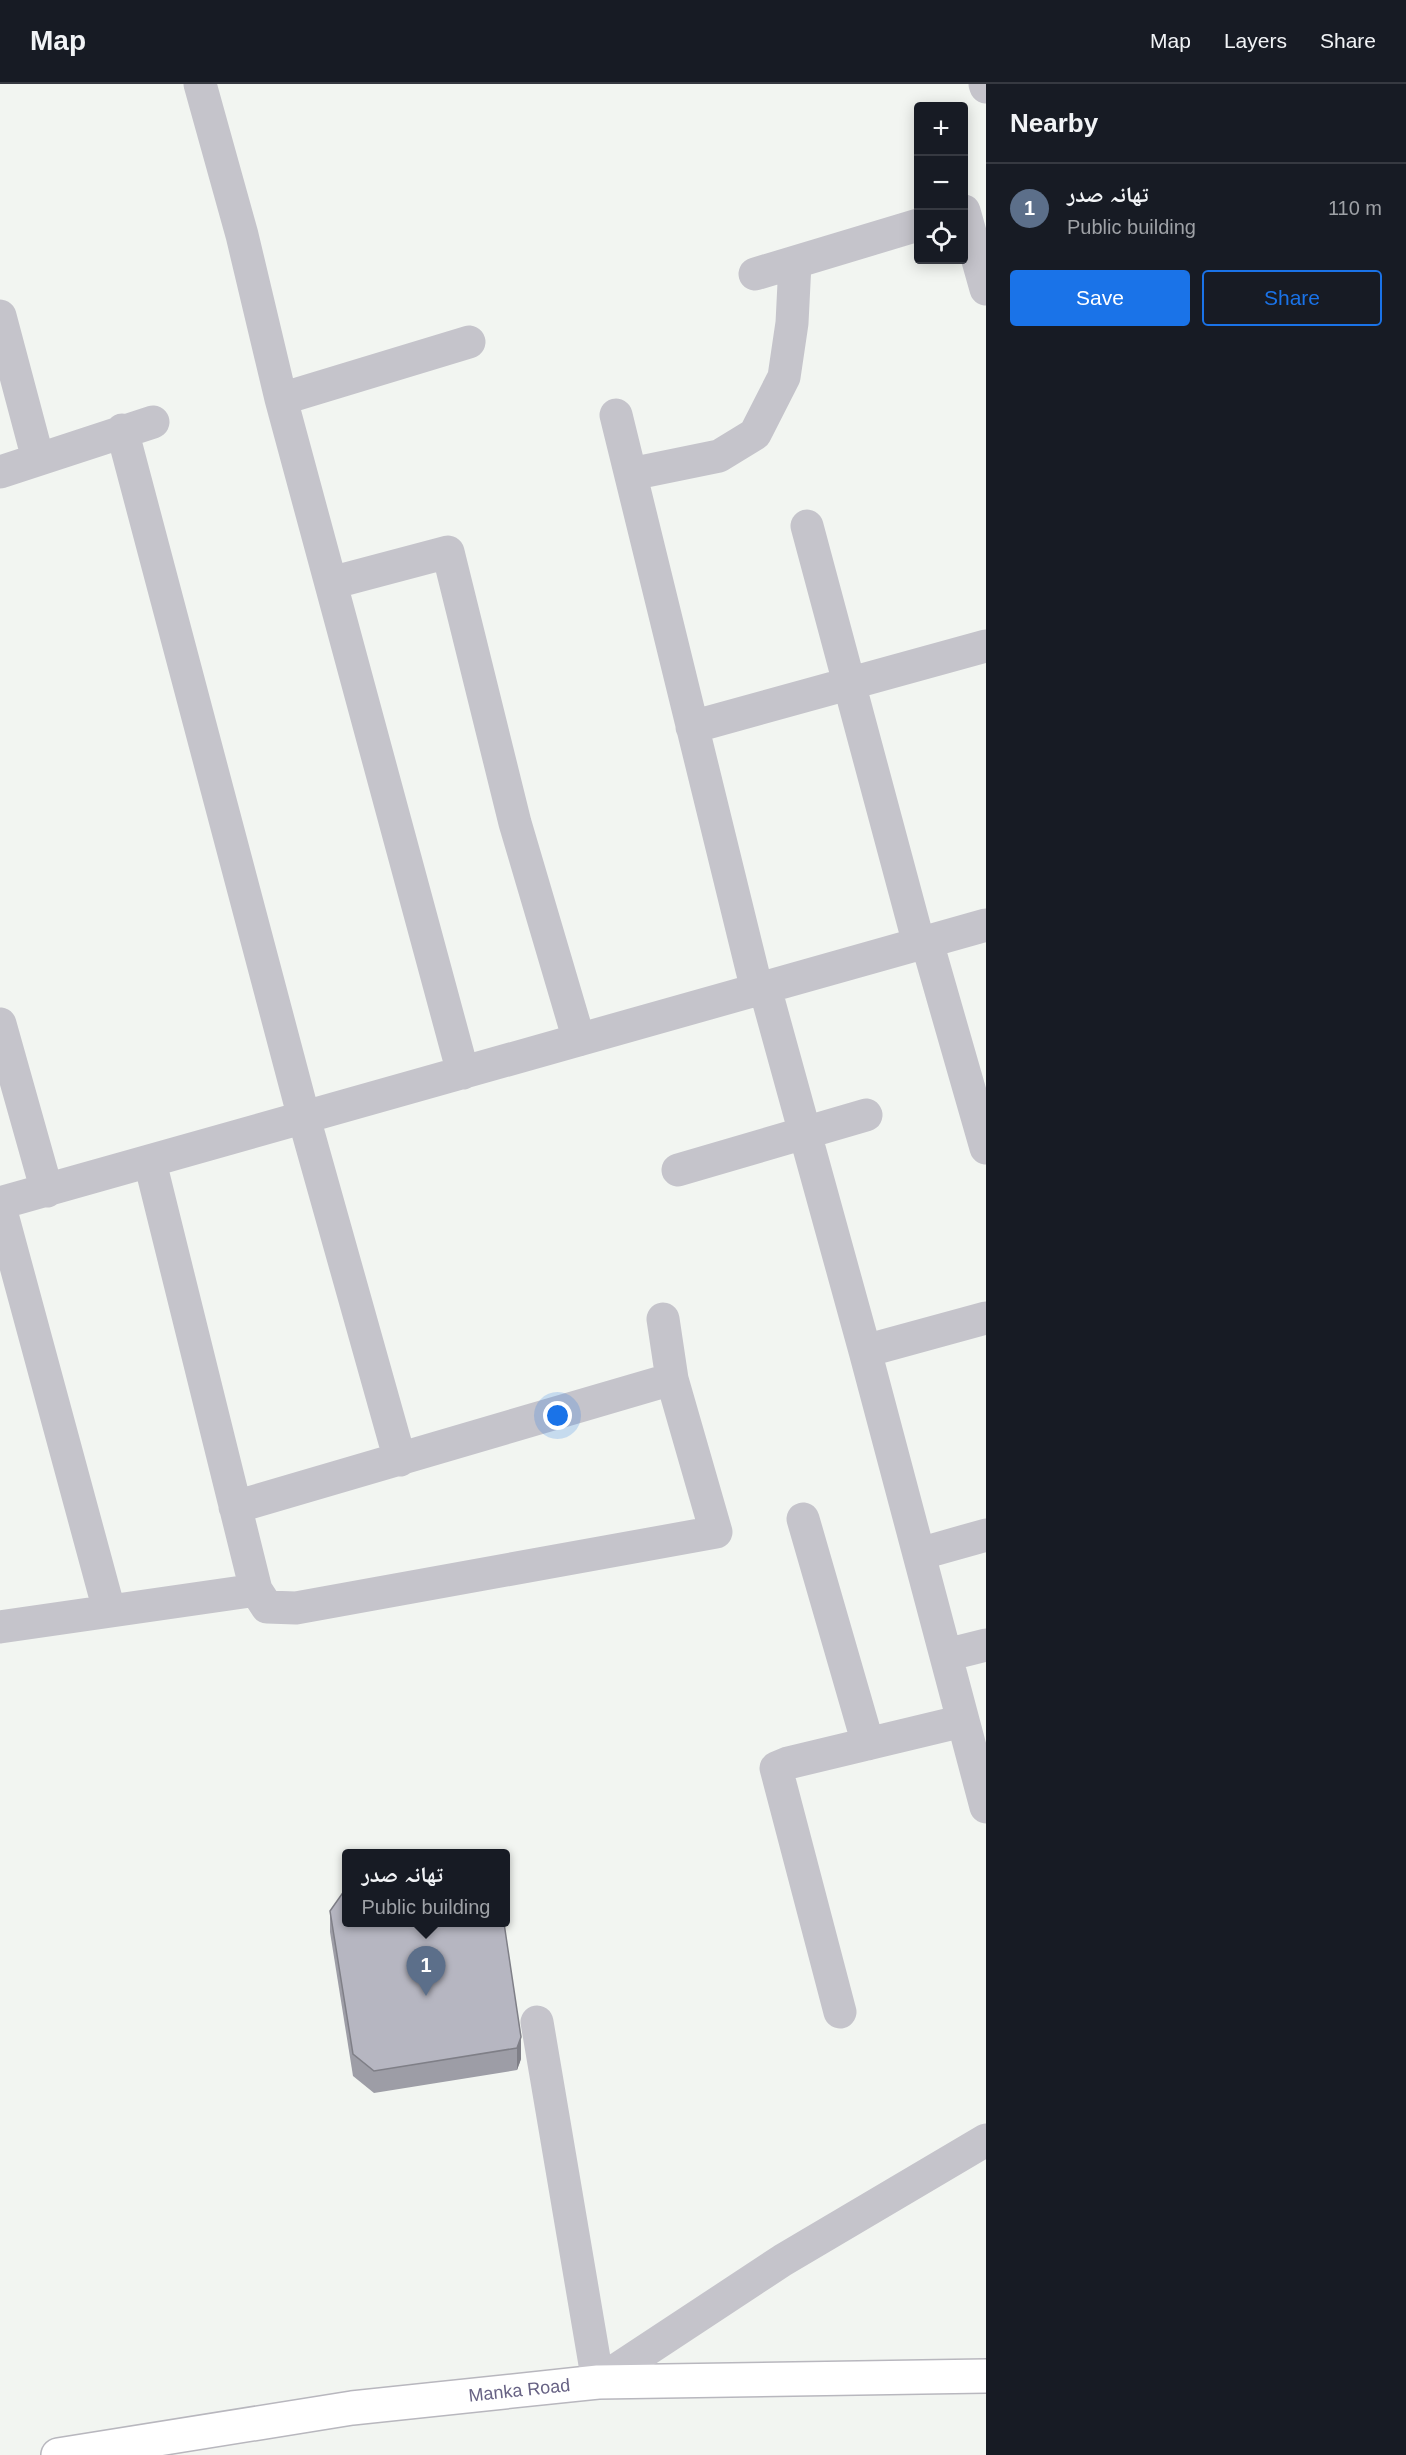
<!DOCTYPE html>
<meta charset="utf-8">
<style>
:root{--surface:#171b24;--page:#242831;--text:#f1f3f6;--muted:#9ea1a6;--line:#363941;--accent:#1a73e8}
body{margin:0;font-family:Arial,"Noto Naskh Arabic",sans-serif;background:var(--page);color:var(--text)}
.controls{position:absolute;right:18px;top:18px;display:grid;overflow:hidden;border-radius:6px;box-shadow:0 3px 15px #0003}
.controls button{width:54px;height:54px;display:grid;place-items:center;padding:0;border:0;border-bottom:2px solid var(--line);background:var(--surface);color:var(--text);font:30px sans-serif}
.you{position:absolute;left:558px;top:1332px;width:21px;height:21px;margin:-15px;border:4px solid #fff;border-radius:50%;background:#1a73e8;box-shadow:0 0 0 9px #1a73e833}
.badge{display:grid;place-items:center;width:39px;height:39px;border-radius:50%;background:var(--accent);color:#fff;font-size:20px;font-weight:700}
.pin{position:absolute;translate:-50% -50px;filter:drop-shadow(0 2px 3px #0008)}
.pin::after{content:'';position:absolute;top:32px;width:21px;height:18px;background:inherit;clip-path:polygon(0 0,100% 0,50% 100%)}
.popup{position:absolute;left:342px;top:1765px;width:168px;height:78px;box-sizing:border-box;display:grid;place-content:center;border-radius:6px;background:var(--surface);filter:drop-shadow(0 2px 4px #0005);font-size:20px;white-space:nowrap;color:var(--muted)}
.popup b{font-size:22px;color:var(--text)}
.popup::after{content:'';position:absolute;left:50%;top:100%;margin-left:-12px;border:12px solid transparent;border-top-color:var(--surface)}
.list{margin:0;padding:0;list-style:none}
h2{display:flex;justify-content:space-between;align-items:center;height:78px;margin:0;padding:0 24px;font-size:26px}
h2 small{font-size:20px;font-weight:400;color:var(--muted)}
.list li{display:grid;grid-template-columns:39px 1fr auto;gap:18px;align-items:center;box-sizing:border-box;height:90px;padding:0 24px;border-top:2px solid var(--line)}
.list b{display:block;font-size:22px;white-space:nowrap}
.list p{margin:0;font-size:20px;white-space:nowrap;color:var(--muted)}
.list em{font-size:20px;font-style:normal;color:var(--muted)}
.actions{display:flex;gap:12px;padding:18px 24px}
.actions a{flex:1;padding:14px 0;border:2px solid var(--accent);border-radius:6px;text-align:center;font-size:21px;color:var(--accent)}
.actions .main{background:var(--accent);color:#fff}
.icon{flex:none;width:33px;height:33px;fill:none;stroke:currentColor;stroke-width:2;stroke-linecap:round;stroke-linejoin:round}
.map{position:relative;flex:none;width:986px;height:2371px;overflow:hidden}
header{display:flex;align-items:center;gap:36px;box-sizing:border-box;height:84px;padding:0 30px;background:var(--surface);border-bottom:2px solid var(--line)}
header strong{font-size:28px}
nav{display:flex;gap:33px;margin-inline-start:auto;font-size:21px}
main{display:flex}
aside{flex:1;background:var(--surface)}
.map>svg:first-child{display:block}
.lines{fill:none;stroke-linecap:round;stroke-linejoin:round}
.major-casing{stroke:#b8b7be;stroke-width:36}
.minor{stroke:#c5c4cb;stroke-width:33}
.major{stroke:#fff;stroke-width:33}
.wall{fill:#9d9da6}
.shaded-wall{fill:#7f7f87}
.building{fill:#b6b6c1;stroke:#7f7f87;stroke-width:1.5}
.labels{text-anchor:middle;stroke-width:6;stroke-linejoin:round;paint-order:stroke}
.street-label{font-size:18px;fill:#676284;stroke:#fff}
</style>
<header>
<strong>Map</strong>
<nav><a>Map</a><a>Layers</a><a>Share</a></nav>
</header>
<main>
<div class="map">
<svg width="986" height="2371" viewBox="0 0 986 2371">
<rect width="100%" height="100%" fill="#f2f5f1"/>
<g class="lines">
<defs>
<g id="major">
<path id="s1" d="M58,2371L352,2324L598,2298L986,2292"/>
</g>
</defs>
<!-- major casing -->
<use href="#major" class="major-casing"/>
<!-- minor -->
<path class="minor" d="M200,0L242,151L281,315L463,989
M985,0L986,3
M964,127L986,205
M755,190L918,141
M0,232L38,375
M281,315L469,258
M616,331L757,906
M122,346L304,1034L400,1376
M0,388L153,338
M631,390L719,372L755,350L784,293L792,239L795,179
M807,442L919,860
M331,499L448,468L515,739L579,956
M692,643L986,562
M927,858L986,1064
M765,904L865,1267L986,1723
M0,940L47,1107
M150,1078L256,1506L267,1523L296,1524L716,1448L672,1295L663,1235
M678,1086L866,1031
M0,1119L986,841
M0,1123L109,1526
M865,1267L986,1234
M235,1423L672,1295
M803,1435L868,1660
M919,1470L986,1451
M0,1543L256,1506
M946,1571L986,1561
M840,1928L776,1684L788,1679L963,1637
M537,1938L598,2298L783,2176L986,2056"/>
<!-- major -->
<use href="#major" class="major"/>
</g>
<!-- wall -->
<path class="wall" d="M330,1827L504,1839L521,1975L517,1986L374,2009L353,1992L330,1848Z"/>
<!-- shaded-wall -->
<path class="shaded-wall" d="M521,1953V1975L517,1986V1964Z"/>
<!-- building -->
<path class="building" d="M346,1806V1839H504L521,1953L517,1964L374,1987L353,1970L330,1827L344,1807Z"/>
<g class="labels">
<!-- street labels -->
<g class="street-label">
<text dy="6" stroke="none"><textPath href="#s1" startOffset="466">Manka Road</textPath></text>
</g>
</g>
</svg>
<div class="controls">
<button>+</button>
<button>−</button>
<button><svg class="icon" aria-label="locate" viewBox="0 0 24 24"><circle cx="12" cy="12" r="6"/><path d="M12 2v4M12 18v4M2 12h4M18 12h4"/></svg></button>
</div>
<div class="you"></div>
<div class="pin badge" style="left:426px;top:1912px;background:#5c6f8a">1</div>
<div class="popup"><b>تھانہ صدر</b>Public building</div>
</div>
<aside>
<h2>Nearby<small></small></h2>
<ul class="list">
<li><span class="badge" style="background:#5c6f8a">1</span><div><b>تھانہ صدر</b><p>Public building</p></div><em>110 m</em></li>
</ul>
<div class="actions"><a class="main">Save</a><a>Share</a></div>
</aside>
</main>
